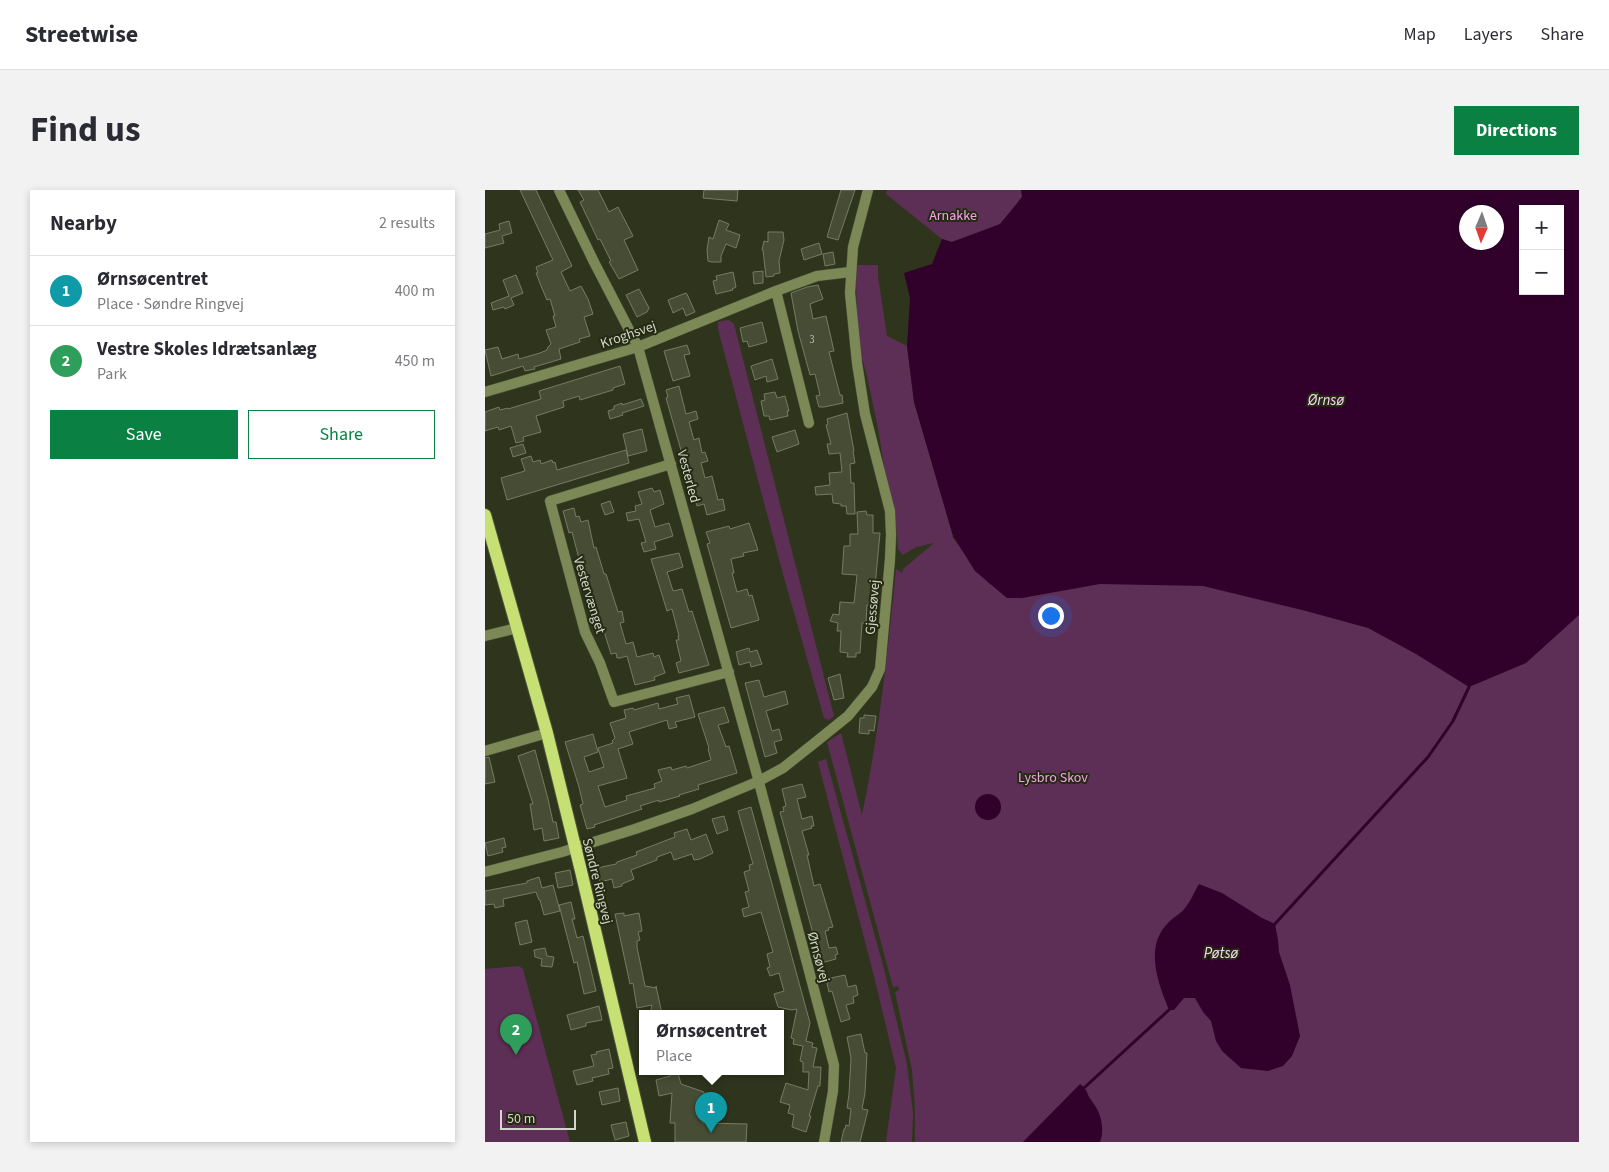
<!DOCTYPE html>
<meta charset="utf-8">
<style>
:root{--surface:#fff;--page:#f2f2f3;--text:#2b2b33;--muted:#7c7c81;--line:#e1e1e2;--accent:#0b8043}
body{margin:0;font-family:"Source Sans 3",sans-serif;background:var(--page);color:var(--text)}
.controls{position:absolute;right:15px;top:15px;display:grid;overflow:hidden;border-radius:0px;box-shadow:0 2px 8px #0003}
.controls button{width:45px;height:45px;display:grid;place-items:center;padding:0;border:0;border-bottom:1px solid var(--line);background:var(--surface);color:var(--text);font:25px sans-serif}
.compass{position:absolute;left:974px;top:15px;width:45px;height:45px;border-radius:50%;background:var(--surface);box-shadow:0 2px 8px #0003;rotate:182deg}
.scale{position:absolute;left:15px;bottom:12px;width:76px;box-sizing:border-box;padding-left:5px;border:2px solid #d3d7c9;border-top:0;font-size:14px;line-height:18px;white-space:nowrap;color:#d3d7c9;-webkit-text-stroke:4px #252b13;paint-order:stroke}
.you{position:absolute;left:565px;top:425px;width:18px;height:18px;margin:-12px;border:4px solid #fff;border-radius:50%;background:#1a73e8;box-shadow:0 0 0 8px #1a73e833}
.badge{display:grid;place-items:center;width:32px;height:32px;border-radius:50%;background:var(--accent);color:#fff;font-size:16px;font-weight:700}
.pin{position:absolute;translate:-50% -41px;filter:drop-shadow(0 1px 2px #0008)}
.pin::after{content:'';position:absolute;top:26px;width:18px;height:15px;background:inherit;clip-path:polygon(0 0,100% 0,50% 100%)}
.popup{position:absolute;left:154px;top:820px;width:145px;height:65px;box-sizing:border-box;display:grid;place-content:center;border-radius:0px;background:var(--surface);filter:drop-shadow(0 1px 4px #0005);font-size:16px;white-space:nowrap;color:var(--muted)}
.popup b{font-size:19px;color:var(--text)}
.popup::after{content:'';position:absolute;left:50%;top:100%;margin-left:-10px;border:10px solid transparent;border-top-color:var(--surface)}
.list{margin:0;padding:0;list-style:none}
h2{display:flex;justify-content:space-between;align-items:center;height:65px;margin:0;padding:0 20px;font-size:21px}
h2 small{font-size:16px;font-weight:400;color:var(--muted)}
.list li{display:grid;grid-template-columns:32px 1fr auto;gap:15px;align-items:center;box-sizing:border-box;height:70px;padding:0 20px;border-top:1px solid var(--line)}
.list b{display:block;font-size:19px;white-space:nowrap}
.list p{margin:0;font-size:16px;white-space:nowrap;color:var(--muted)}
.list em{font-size:16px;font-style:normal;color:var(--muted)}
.actions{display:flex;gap:10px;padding:15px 20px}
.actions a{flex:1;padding:11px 0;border:1px solid var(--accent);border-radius:0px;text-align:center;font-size:18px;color:var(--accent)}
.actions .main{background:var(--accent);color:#fff}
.map{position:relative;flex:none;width:1094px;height:952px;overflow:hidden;border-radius:0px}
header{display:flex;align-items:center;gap:30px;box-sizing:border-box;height:70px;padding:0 25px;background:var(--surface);border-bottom:1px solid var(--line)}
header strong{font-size:24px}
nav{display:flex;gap:28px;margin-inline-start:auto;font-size:18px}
.intro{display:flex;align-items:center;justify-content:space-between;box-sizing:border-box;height:120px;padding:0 30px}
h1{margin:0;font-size:35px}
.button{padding:12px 22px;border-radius:0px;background:var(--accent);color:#fff;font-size:18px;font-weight:700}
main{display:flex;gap:30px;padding:0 30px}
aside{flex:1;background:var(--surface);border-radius:0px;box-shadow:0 2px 8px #0003}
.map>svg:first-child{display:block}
.green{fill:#5e2f56}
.water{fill:#31002b;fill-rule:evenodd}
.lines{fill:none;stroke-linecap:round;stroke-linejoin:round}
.stream{stroke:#31002b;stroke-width:3}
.building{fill:#464d34;stroke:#757c62}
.minor-casing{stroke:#4d523c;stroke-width:11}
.tertiary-casing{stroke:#4d523c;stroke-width:11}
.primary-casing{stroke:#4d523c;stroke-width:14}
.minor{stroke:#7c8956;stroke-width:10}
.tertiary{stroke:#7c8956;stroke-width:10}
.primary{stroke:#c7e074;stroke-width:12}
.labels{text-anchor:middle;stroke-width:4;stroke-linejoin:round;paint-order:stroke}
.number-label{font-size:11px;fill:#b0b4a4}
.park-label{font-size:14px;fill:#f6a2e7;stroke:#252b13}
.street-label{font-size:14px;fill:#d3d7c9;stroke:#252b13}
.water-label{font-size:15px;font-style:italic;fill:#fbd8f4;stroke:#252b13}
</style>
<header>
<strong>Streetwise</strong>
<nav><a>Map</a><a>Layers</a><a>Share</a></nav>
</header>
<div class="intro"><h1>Find us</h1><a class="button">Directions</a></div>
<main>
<aside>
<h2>Nearby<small>2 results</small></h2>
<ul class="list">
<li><span class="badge" style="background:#0f9aa8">1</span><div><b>Ørnsøcentret</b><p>Place · Søndre Ringvej</p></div><em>400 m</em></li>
<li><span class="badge" style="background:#2e9e5b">2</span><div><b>Vestre Skoles Idrætsanlæg</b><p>Park</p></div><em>450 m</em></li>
</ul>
<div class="actions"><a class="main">Save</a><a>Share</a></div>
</aside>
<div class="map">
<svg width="1094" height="952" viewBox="0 0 1094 952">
<rect width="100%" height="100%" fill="#2f351d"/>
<!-- green -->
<path class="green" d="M402,0H560L523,33L466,52L457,49L401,4Z
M373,75H393V87L402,146L422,156L429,212L468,346L467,347L505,395L638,364L1094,422V952H430V918L427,880L410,802L414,800L413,796L408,797L342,552L356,543L377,625C394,544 403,462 411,379L417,383L418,379L449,353L431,357L418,365L413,359L410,320L400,282L393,238L382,186L375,161L372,132L371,87Z
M244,130L249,134L349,526L344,530L339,528L298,384L233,139V132Z
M341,569L399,779L422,874L428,923L427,952H401L411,878L389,786L333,572Z
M34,776L38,779L85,952H0V779Z"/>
<!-- water -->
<path class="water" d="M536,0H1094V425L1041,473L984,497L931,464L883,438L821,421L718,396L615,394L537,408H522L490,381L468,346L429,212L422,156L425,108L419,83L447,74L457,49L467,52L515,34L537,7ZM1038,19H1075V101H1038ZM1012,22V52H982V22Z
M490 617a13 13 0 1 1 26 0a13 13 0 1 1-26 0Z
M714,694L737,703L777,728L790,734L793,750L794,762L805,795L815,846L807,866L798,876L783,881L756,878L737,861L731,851L726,831L718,822L710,808H699L689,820H684C673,793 659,757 683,733C688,727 696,724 700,718C706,711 709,702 714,694Z
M595,894C601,898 602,902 604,907C607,912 611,916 613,921C617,929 619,943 615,952H538Z"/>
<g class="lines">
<!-- stream -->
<path class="stream" d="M788,736L943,567L968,531L984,497
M600,897L686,818"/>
</g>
<!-- building -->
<path class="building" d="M35,0H51L87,76L76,82L85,101L96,96L103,109L108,124L99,127L105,146L94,149L95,152L74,159L76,169L49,177L50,179L40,181L38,176L6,186L0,160L13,157L17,169L33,164L34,169L55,163L62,160L63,157L66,154L61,140L71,137L68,126H70L65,109L62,110L56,96L51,83H53L51,77L68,70Z
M93,0H113L124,22L133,17L148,46L139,50L153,80L134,89L124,72L126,71L115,49L113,50L95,12L99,10Z
M219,0H253L252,11L218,8Z
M356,0H370L353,50L342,47Z
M234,30L244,34L241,40L255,45L251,58L241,54L236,66V72H226L223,71L222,60L224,47L228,49Z
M24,31L27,43L17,46L19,53L0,58V44L15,40L14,34Z
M283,42H298L299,50L294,71L295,83L289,84V86L281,87L278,60H277L279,51L283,52Z
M334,53L337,64L319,70L316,59Z
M348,62L350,74L340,76L338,64Z
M278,81V93L269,94L268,82Z
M248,82L251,97L247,99L248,100L231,104L228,91L232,90L231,86Z
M31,85L38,103L26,108L29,115L20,119L19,117L8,120L6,113L24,106L18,90Z
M333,95L338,109L325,114L328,129L341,126L349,161L344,162L355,205H357L358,213L339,217H334L331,206L335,205L330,184L325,185L313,141L306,103L322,97Z
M154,99L164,118L162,122L152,127L141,105Z
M201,103L202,104L210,122L201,126L198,118L188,123L183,110Z
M277,132L282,152L264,157L262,151L258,152L255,138Z
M202,155L205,164L199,165L205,186L188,191L179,161Z
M287,169L293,189L282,192L281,186L270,190L266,176Z
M135,176L140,194L128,198V200L95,210L94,206L78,211L79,217L51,226L56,242L38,247L39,251L31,253L26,236L14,240L13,237L0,241V222L14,217L15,220L23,218V219L56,209L54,201Z
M194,196L201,224L211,221L213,229L204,232L209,250L214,248L217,263L220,262L223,271L216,273L220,288L227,286L233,310L238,309L240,320L222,325L219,314L212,316L181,208L183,207L181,200Z
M290,202L292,208L300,206L304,221H302L303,226L285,230L284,226H279L276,211L280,210L279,204Z
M156,209L159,216L137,223L138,225L125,229L123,221L129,219V216L137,213V215Z
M362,223L369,261H368L370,273L365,274L366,293H369L370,324H362L361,316H356V314L348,313L347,304L331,305L330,297L345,295L344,283L357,282L355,263L344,264L342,254H346L341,235L343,234L342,229Z
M157,239L162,261L143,266L138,244Z
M310,240L314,254L292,262L287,247Z
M38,254L41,263L28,267L25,258Z
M141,260L144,273L22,310L16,288L40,281L36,269L46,266L48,272L55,270L56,274L67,270L68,273L70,272L72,280Z
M167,298L169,302L175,300L179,314L165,320L170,337L184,333L188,346L169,352L171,359L159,362L156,353L161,352L154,329L143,331L141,323L151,321L150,316L157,314L153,302Z
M125,311L129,322L120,325L116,314Z
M89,318L91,327L94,326L96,332L103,330L109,358L111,357L119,384H121L133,422L137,421L139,432L135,433L141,454L148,452L152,467L168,463L169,467L174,465L180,483L169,487L170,490L150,495L142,466L135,468H132L131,463L126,464L118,438L115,439L102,391L98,392L96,384H98L87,342L84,343L78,321Z
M381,321L382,325H388V343H395L389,407L387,416L382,415L381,433H377L375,463H371V467H362L363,463L355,462L356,441H352L353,433L345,431L348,424L354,425L355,412L369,413L372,385L357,384L359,356H365V344H373L372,322Z
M264,333L273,360L258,363L259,366L246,369L249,383H247L252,402L262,399L264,406L267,405L274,430L246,438L222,354L225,353L221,342L244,336L245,339Z
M194,363L198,377L182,382L188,401L197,399L204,422L207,421L224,475L194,483L191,473L196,471L191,450H194L193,446H194L187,419L182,421L166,369Z
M264,458L265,462L272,460L277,474L266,477L265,472L254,475L251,462Z
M355,484L359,508L349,510L343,488Z
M274,490L279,507L300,501L303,514L281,521L287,541L294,539L297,550L289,552L292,563L280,567L260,493Z
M204,505L210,527L190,532L192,537L184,539L182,530L144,542L148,554L133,559L142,588L113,596L120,617L142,610L141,606L170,598L169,594L177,591L173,580L186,577L187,580L201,576L202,578L226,570L223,559L224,558L213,524L239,517L244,532L233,535L241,557L244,556L252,583L213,595L214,599L194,605L195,606L174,612V610L155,616L157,619L109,635L110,637L102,639L95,615L98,614L94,597L80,552L108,544L113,562L99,567L104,582L119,577L113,558L128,553L127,551L130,548L125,533L141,528L139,520L148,518L149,520L173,513L174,519L193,514L191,508Z
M379,525L391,526L389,541L384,540V544L374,543L375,528H379Z
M50,560L63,609L68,632H71L74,648L59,651L57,638L49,640L45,614H48L33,566Z
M4,567L10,592L0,594V568Z
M317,594L321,607L312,609L317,629L327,626L329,636H326L327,638L317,641L324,665H322L329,696L335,694L348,737L343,738L344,740L340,741L344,758L351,757L353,764L350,765L351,769L336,773L295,622L299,621L298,617L301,616L297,599Z
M266,617L325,833L321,851L328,853L327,857L332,858L328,877H336L335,896H333L324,926H326L321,942L307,937L309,925L303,923L305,915L295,912L301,893L323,900L324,882H318V872L315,871L318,856L308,854L309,849L306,848L312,819L307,820L293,817L289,804L299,801L294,783L285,786L282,778L285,777L282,764L288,762L276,722L259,727L257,719L264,717L260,702L264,701L259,682L265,680L264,675L268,674L253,621Z
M239,626L243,640L232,644L227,629Z
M202,639L206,650L221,644L228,663L215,669L209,670L207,664L189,670L186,662L172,667V670L146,680L149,689L137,694V696L129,698L127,689L115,692L112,678L131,674L132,672L152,665L151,662L190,647L189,643Z
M19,648L21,657L17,658L18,662L3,666L0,653Z
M85,680L88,695L73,698L70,683Z
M54,687L57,698L68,695L75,721L59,725L55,710H54L51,702L18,709L19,716L10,718L9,714L0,715V701L42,693V691Z
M86,712L90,729H87L92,748L98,746L111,801L99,804L92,772L89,773L74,715Z
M139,723V726L154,723L157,741L153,742L155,750L152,751V757L160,796L171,798V796L177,824H165L167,815L152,818L148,793L145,794L130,724Z
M42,730L47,752L35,755L30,733Z
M60,758L62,766L69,767L67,777L56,776L57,769L50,767L49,760Z
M360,785L363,797L371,795L373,805L368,807L369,813L361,815L365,829L356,832L347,801L344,802L341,789Z
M114,816L117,830L101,833V836L86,840L82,825Z
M376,844L380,863H382L380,903L377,919L383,920L375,952H356L359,939H360L361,935L364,936L366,919L362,918L364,904L366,868L362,847Z
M124,859L128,878L123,879L124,884L107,888L108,891L92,895L88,881L109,876L106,865L112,864L111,862Z
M184,882L193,883L196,894L219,902L218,933L262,934L261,952H190V933H185L187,903L174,906L171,890L185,886Z
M133,898L135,911L117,915L114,902Z
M141,932L144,946L130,950L126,935Z"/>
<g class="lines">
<defs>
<path id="minor" d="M74,0L109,72L153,157L272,585L349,875L348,901L339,952
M291,101L324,233
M0,202L153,157L291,101L332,86L365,82
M186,274L65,311L100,442L115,473L129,512L244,482
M0,446L32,438
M0,561L62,543"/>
<path id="tertiary" d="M0,682L77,662L150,639L207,619L274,591L298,578L332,551L363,526L387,497L395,479L405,369L406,345L405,321L380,224L372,173L365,103L368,57L383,0"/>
<path id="primary" d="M0,325L62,543L96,681L160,952"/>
</defs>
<!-- minor casing -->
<use href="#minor" class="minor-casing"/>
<!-- tertiary casing -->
<use href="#tertiary" class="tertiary-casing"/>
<!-- primary casing -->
<use href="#primary" class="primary-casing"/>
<!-- minor -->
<use href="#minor" class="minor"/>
<!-- tertiary -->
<use href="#tertiary" class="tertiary"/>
<!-- primary -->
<use href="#primary" class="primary"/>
</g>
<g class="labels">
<!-- number labels -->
<g class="number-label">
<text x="327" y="153">3</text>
</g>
<!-- park labels -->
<g class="park-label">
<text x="468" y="30">Arnakke</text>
<text x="568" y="592">Lysbro Skov</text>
</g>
<!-- street labels -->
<g class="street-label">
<text transform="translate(143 144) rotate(-19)" y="5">Kroghsvej</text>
<text transform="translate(204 286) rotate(75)" y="5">Vesterled</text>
<text transform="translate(105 405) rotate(73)" y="5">Vestervænget</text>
<text transform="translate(387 417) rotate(-85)" y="5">Gjessøvej</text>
<text transform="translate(113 691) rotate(76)" y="5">Søndre Ringvej</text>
<text transform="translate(334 767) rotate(75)" y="5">Ørnsøvej</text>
</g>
<!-- water labels -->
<g class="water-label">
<text x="841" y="215">Ørnsø</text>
<text x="736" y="768">Pøtsø</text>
</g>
</g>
</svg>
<div class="controls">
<button>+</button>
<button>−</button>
</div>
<svg class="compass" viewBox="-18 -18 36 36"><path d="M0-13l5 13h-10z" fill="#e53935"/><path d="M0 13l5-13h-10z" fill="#7c7c81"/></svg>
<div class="scale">50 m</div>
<div class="you"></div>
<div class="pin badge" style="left:226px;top:943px;background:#0f9aa8">1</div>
<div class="popup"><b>Ørnsøcentret</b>Place</div>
<div class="pin badge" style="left:31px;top:865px;background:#2e9e5b">2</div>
</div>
</main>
